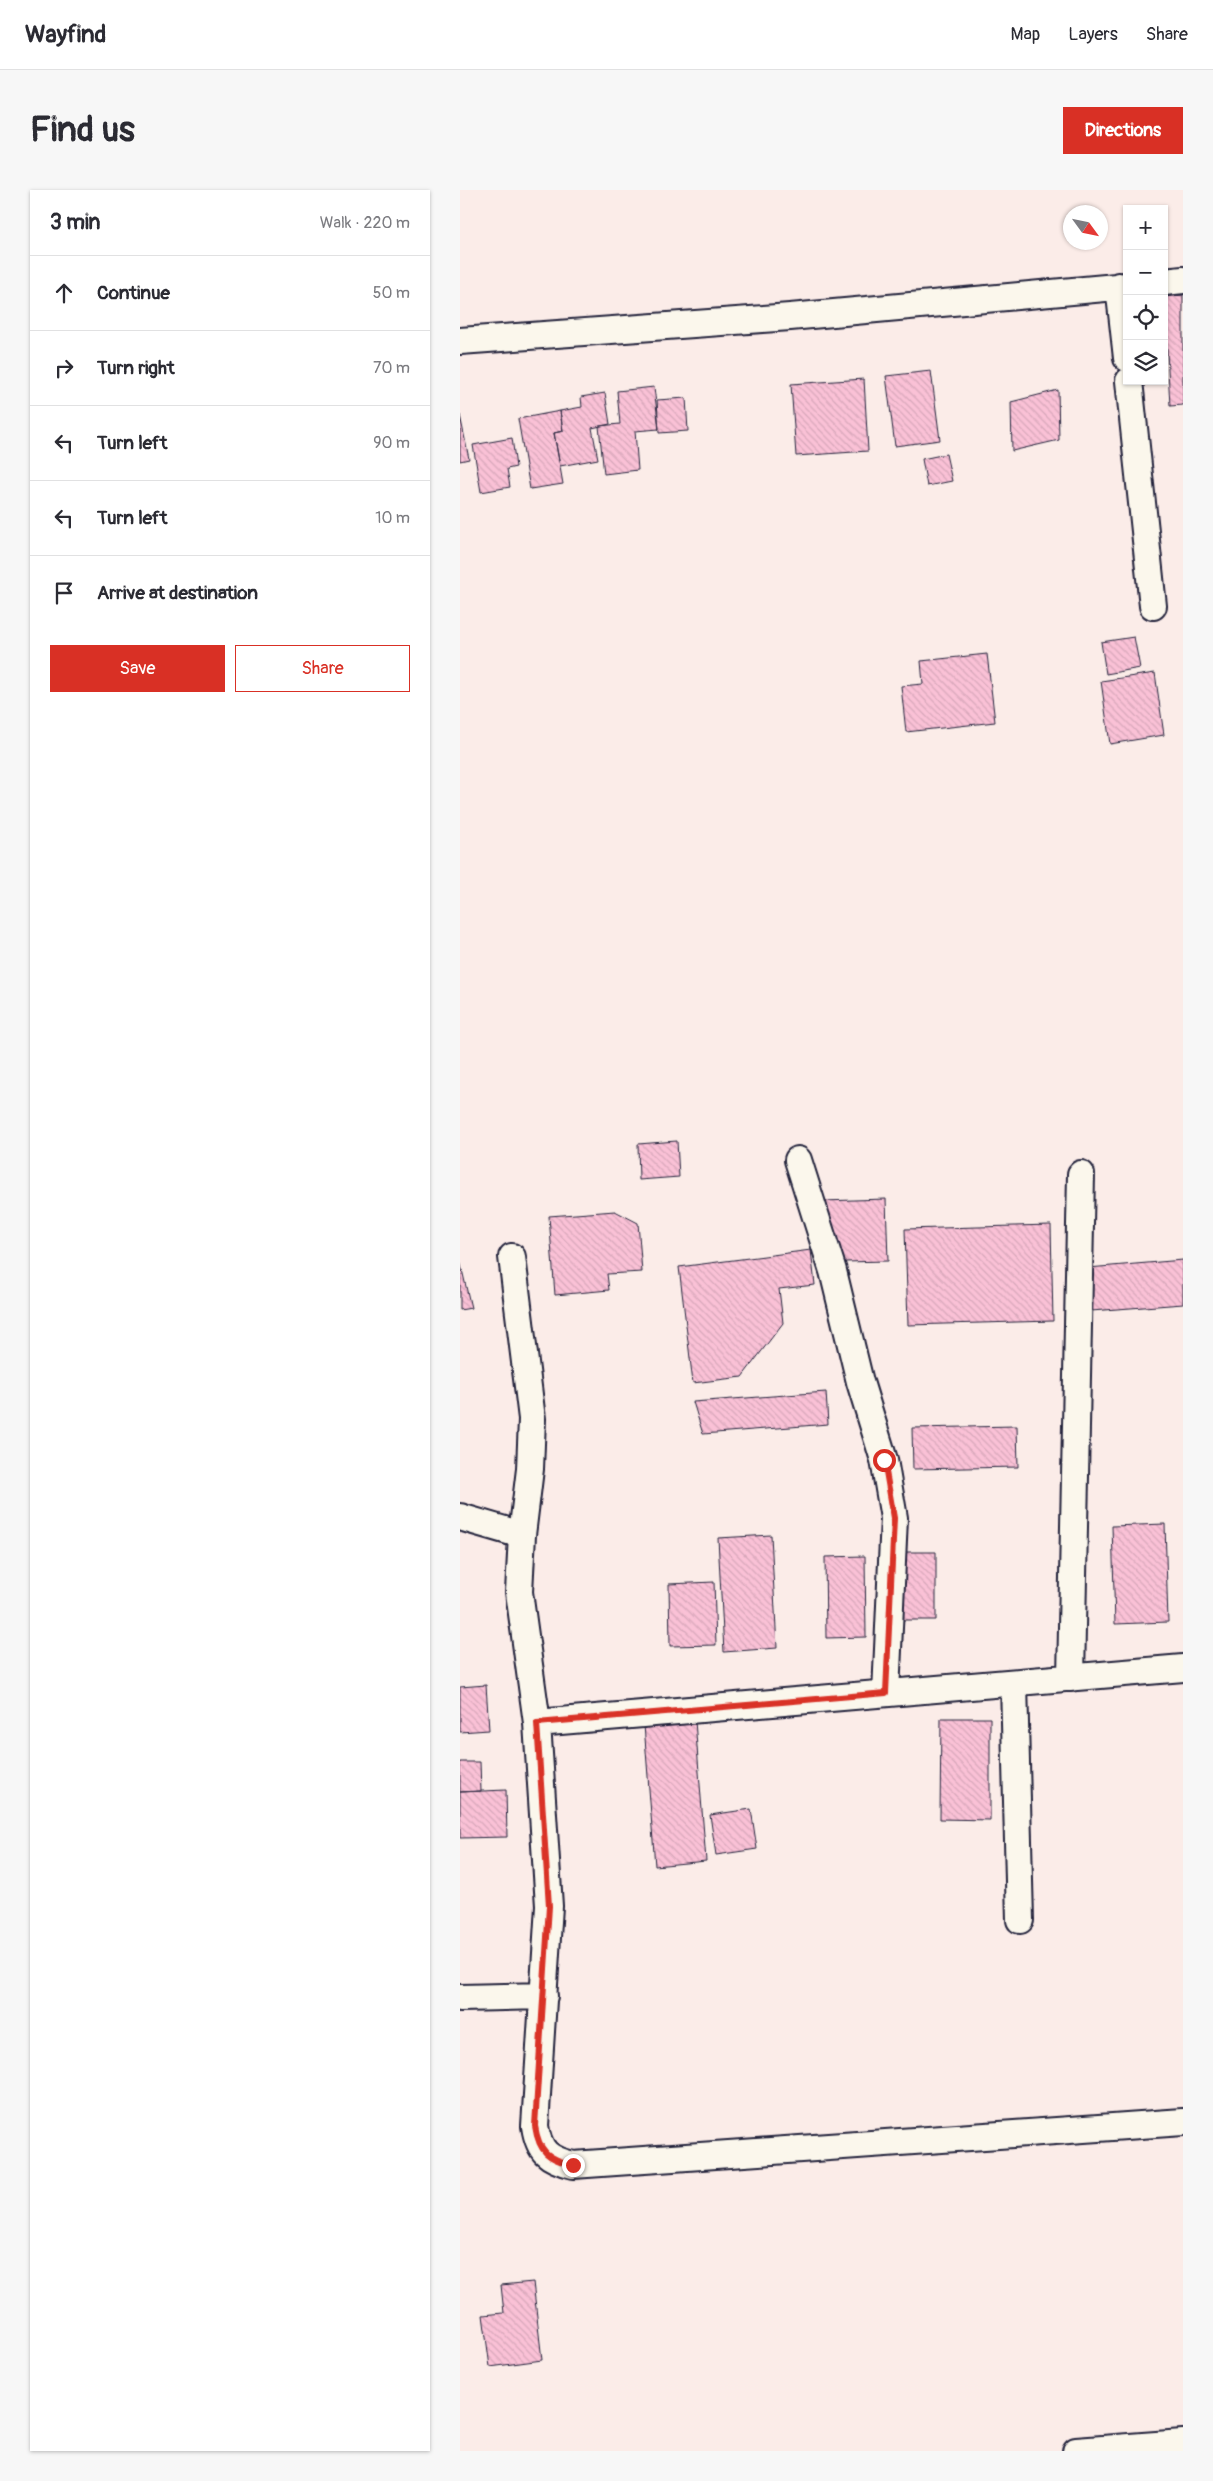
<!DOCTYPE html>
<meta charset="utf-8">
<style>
:root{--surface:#fff;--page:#f7f7f7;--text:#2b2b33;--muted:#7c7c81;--line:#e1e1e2;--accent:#d93025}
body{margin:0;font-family:Pangolin,sans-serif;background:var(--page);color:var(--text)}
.controls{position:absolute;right:15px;top:15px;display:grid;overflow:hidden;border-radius:0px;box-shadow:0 1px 4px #0004}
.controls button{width:45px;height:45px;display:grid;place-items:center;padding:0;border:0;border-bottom:1px solid var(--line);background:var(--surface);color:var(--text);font:25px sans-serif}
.compass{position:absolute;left:603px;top:15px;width:45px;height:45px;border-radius:50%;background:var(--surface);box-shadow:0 1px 4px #0004;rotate:123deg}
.stop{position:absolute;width:15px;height:15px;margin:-11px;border:4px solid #d93025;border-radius:50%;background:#fff}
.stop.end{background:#d93025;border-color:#fff;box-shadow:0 1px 5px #0008}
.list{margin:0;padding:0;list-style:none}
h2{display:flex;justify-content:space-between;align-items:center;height:65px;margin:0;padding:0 20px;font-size:21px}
h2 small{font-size:16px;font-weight:400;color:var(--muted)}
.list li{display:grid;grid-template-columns:32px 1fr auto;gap:15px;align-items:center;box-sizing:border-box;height:75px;padding:0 20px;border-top:1px solid var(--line)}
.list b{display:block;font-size:19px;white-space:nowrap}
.list em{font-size:16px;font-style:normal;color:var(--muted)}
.actions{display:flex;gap:10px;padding:15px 20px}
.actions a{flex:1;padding:11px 0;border:1px solid var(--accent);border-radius:0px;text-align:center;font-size:18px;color:var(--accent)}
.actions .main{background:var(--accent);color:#fff}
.icon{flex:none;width:28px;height:28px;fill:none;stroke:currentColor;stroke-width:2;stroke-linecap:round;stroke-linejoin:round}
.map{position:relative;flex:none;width:723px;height:2261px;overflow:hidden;border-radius:0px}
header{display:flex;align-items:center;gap:30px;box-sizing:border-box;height:70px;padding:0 25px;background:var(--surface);border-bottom:1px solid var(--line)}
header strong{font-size:24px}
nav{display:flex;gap:28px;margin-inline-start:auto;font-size:18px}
.intro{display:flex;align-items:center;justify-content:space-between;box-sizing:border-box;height:120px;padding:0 30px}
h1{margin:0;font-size:35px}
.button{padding:12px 22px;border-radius:0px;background:var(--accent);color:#fff;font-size:18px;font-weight:700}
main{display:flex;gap:30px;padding:0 30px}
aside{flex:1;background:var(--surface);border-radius:0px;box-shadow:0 1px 4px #0004}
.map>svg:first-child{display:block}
.building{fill:url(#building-back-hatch);stroke:#22223b}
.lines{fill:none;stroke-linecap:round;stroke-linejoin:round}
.minor-casing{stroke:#22223b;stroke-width:30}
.minor{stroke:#fbf7ec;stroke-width:26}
.route{stroke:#d93025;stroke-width:6}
</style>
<header>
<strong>Wayfind</strong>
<nav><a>Map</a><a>Layers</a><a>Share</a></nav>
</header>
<div class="intro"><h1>Find us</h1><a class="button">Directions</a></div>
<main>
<aside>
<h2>3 min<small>Walk · 220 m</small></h2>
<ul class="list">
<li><svg class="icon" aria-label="ahead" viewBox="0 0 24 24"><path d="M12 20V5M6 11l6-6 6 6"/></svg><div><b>Continue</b></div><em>50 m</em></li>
<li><svg class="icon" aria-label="right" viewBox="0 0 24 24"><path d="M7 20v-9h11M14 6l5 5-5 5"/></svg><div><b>Turn right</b></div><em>70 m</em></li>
<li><svg class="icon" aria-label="left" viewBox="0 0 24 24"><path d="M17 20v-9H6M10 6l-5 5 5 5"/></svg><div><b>Turn left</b></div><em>90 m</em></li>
<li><svg class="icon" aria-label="left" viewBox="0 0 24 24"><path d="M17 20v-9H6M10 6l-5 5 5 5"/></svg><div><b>Turn left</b></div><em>10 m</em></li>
<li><svg class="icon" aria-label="arrive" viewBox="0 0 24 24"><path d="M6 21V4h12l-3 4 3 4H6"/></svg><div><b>Arrive at destination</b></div></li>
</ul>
<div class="actions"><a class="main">Save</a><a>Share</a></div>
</aside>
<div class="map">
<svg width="723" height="2261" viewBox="0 0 723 2261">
<defs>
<pattern id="building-back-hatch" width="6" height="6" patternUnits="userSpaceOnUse" patternTransform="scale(1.25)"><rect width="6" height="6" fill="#fac1d6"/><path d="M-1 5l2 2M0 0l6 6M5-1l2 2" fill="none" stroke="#d6a6b9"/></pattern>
</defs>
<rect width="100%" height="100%" fill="#fbece8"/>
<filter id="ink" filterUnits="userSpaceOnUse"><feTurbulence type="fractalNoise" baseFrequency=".02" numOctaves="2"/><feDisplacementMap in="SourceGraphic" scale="10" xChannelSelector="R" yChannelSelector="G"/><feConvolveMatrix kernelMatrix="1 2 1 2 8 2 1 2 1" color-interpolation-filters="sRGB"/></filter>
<g filter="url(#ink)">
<!-- building -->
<path class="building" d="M723,105V215L710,216L704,107Z
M471,181L480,250L435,256L426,186Z
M404,189L408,261L336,266L331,194Z
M194,197L199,239L175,241L178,280L144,284L139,236L160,234L157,201Z
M598,200L599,250L552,261L551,212Z
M145,203L150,234L132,238L138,269L100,276L94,243L103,241L100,221L122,217L121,207Z
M226,208L228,241L199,243L197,210Z
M100,221L103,241L94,243L103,294L70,299L58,229Z
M0,225L9,269L0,271Z
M52,248L56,277L47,279L50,297L21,302L13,255Z
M486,264L492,291L467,296L462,269Z
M674,447L680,478L646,484L641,452Z
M527,464L535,532L446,542L441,496L463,494L461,471Z
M695,483L704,545L650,554L641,491Z
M217,951L219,987L179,990L178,954Z
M426,1009L428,1071L385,1072L362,1011Z
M155,1021L178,1033L182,1082L147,1084L149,1100L95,1105L89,1026Z
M591,1035L593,1131L448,1135L445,1039Z
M351,1060L355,1095L319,1099L323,1133L282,1187L233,1193L219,1077Z
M723,1070V1114L631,1121L628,1078Z
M0,1071L11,1118L0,1120Z
M366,1202L368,1234L243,1244L233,1212Z
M557,1236L558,1277L453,1279L452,1238Z
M705,1334L708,1432L655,1434L652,1336Z
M311,1345L317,1458L264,1462L258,1348Z
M438,1362H476V1430H438Z
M405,1366L406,1447L366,1448L365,1367Z
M254,1392L256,1455L210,1456L209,1394Z
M26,1495L29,1540L0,1542V1497Z
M481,1528H530V1630L480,1629Z
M235,1531L246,1671L195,1676L184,1535Z
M0,1572H20L21,1601L0,1602Z
M46,1600L47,1647L0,1648V1602Z
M291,1619L297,1659L256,1665L250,1625Z
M73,2092L82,2170L30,2177L23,2125L44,2123L41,2095Z"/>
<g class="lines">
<defs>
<path id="minor" d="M704,92L723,90
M659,96L667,168
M0,151L330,127L667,96
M669,191L693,416
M338,970L373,1081L400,1192L424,1270L434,1328L426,1503
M52,1067L72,1229L70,1279L62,1345L59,1402L77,1533L89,1716L75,1936C79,1962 88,1969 113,1975L723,1932
M0,1327L62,1345
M611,1488L621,984
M554,1493L560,1730
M77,1533L723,1478
M0,1808L84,1806
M616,2261L723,2253"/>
</defs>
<!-- minor casing -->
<use href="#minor" class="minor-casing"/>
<!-- minor -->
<use href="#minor" class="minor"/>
</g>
</g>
<g class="lines" filter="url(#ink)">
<!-- route -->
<path class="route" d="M113,1975C88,1969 79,1962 75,1936L89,1716L77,1533L426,1503L434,1328L424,1270"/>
</g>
</svg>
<div class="controls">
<button>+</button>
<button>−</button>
<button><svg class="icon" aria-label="locate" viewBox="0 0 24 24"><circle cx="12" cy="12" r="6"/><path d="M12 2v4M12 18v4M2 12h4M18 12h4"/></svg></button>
<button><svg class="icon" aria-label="layers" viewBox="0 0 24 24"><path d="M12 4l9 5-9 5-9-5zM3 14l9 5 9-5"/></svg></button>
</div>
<svg class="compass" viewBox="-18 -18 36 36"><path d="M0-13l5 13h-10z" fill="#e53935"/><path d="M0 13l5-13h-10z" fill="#7c7c81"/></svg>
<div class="stop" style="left:424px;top:1270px"></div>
<div class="stop end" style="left:113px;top:1975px"></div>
</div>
</main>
